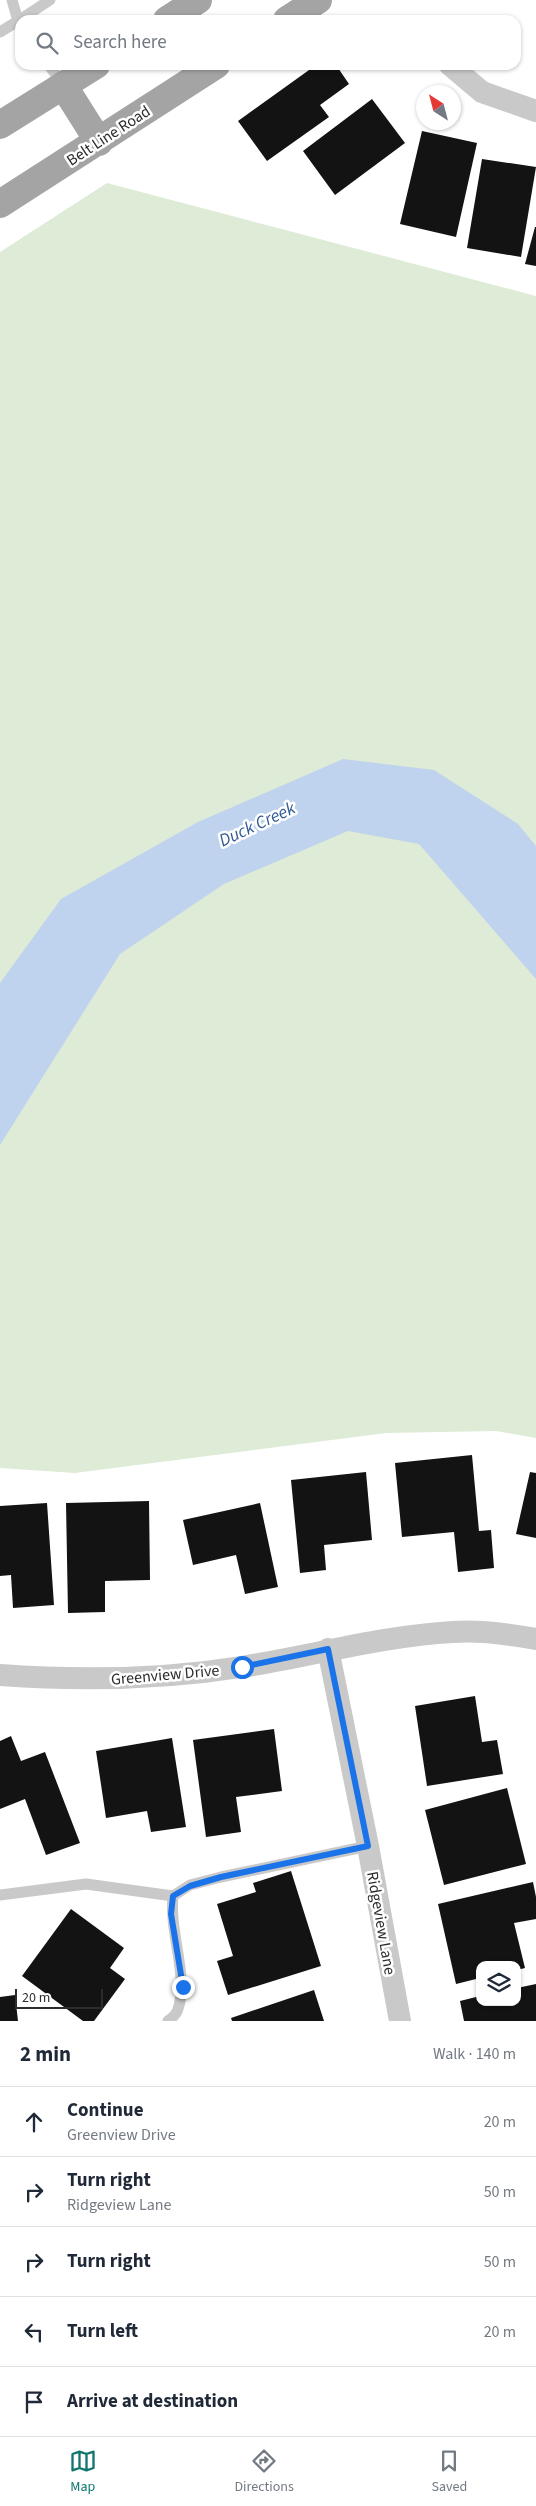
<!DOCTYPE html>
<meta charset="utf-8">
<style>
:root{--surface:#fff;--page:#f6f6f7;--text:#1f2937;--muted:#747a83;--line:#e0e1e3;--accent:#0f766e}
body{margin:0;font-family:"Source Sans 3",sans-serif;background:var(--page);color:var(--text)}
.controls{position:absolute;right:15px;bottom:15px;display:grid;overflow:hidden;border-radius:10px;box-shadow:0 1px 4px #0004}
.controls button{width:45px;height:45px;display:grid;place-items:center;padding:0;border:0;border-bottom:1px solid var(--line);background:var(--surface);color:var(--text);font:25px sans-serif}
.compass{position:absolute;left:416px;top:85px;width:45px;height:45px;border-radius:50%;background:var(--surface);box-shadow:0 1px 4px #0004;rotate:324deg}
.scale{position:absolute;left:15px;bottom:12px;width:88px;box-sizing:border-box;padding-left:5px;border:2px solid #2c2c2c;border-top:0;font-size:14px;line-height:18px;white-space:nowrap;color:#2c2c2c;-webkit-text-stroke:4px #fff;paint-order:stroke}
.stop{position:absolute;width:15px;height:15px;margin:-11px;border:4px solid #1a73e8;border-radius:50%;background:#fff}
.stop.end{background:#1a73e8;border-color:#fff;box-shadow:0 1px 5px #0008}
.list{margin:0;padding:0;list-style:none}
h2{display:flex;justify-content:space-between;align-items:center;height:65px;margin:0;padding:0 20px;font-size:21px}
h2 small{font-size:16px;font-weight:400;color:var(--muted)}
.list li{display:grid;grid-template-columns:32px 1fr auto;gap:15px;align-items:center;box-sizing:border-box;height:70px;padding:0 20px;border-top:1px solid var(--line)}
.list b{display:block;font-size:19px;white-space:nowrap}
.list p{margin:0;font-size:16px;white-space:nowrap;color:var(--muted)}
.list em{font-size:16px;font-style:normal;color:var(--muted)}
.icon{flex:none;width:28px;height:28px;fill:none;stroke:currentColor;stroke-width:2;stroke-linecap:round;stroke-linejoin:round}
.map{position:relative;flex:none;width:536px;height:2021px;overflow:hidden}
.search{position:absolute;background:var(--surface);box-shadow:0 1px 4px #0004;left:15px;right:15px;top:15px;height:55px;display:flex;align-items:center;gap:12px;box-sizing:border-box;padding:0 18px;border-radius:15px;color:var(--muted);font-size:19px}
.sheet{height:415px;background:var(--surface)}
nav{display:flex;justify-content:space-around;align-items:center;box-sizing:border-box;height:70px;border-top:1px solid var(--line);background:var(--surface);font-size:14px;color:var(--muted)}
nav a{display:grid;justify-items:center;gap:2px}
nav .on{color:var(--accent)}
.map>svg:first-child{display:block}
.green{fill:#deebd7}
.water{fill:#c0d3ee}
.building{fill:#131313}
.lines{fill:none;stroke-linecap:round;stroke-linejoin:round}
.lane{stroke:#c9c9c9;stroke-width:11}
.street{stroke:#c9c9c9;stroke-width:22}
.primary{stroke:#a4a4a4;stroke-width:28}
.route{stroke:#1a73e8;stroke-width:6}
.labels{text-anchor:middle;stroke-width:5;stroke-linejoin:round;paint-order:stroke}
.street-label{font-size:16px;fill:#2c2c2c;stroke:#fff}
.water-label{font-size:18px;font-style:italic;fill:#335b94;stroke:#fff}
</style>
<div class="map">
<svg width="536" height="2021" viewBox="0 0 536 2021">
<rect width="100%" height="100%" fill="#fff"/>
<!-- green -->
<path class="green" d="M107,183L536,296V1438L496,1431L386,1433L75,1473L0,1468V252Z"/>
<!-- water -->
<path class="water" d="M343,759L434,770L518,824L536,846V979L419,844L348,831L224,884L120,954L0,1145V983L61,899L198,822Z"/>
<!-- building -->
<path class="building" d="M316,65H336L349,84L320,105L329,117L267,161L238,121Z
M372,99L405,143L335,195L303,151Z
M422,131L477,143L456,237L400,224Z
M482,159L536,167L521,257L467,248Z
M535,227H536V266L525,264Z
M472,1455L479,1531L491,1530L494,1568L458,1572L454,1532L402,1537L395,1463Z
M366,1472L372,1540L324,1545L326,1570L300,1573L291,1480Z
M530,1472L536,1473V1538L516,1534Z
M149,1501L150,1580L105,1581V1612L68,1613L66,1503Z
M47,1503L54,1605L13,1608L11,1575L0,1576V1506Z
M260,1503L278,1587L245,1594L236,1555L193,1565L183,1520Z
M475,1696L482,1742L497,1740L503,1774L427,1786L415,1706Z
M274,1729L282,1791L236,1797L241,1832L206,1837L193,1740Z
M11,1736L21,1761L45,1752L80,1843L46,1855L25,1799L0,1809V1741Z
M172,1738L186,1827L151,1832L147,1811L106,1818L96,1751Z
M507,1788L526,1864L444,1885L425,1810Z
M291,1871L321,1966L228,1995L217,1961L233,1956L217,1904L256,1892L253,1883Z
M533,1882L536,1897V1919L514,1923L525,1968L517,1970V1965H480V1978L456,1984L438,1904Z
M71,1909L124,1948L110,1968L125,1979L94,2021H83L22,1976Z
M536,1984V2021H464L460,2001L480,1996V2002H517V1988Z
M314,1990L324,2021H232L231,2018Z
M15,1995L18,2021H0V1997Z"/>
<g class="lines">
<!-- lane -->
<path class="lane" d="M20,23L18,21L50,0
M0,32L18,21L12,0
M49,65L63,85
M0,1895L86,1884L173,1896
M168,2021C172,2018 177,2014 178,2009C189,1977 169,1933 173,1896L190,1885L221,1877L368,1846"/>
<!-- street -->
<path class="street" d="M450,65L482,92L536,111
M328,1649L368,1846L400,2021
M0,1675C82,1681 159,1680 241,1667C312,1656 381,1636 453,1632C481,1630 509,1634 536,1639"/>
<!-- primary -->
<path class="primary" d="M167,20L198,0
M287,20L318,0
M63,85L99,142
M0,125L96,65
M0,204L216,65"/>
</g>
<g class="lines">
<!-- route -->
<path class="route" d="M183,1987L171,1914L173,1896L190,1886L221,1877L368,1846L328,1649L242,1667"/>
</g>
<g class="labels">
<!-- street labels -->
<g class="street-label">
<text transform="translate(108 135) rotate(-33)" y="6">Belt Line Road</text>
<text transform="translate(165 1674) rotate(-5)" y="6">Greenview Drive</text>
<text transform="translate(382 1923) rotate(80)" y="6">Ridgeview Lane</text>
</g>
<!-- water labels -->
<g class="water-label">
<text transform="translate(257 824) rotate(-25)" y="6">Duck Creek</text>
</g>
</g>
</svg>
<div class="controls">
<button><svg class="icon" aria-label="layers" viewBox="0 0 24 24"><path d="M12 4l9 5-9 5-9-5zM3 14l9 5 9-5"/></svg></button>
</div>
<svg class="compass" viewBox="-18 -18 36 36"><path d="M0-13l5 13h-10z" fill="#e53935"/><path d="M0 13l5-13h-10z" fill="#747a83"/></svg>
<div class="scale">20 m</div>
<div class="stop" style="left:242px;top:1667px"></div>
<div class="stop end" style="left:183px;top:1987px"></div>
<div class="search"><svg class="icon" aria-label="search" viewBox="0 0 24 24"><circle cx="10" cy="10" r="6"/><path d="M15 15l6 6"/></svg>Search here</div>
</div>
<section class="sheet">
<h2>2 min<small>Walk · 140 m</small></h2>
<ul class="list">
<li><svg class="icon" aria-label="ahead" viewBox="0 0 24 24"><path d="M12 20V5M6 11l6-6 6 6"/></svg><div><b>Continue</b><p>Greenview Drive</p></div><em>20 m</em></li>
<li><svg class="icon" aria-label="right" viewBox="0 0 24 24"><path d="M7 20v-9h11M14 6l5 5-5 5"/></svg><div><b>Turn right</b><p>Ridgeview Lane</p></div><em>50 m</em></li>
<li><svg class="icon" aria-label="right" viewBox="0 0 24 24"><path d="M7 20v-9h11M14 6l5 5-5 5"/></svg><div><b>Turn right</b></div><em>50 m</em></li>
<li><svg class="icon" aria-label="left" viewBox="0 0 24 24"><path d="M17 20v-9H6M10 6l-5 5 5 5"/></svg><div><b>Turn left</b></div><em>20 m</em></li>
<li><svg class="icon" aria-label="arrive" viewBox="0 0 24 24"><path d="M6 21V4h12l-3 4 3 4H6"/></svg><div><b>Arrive at destination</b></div></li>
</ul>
</section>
<nav>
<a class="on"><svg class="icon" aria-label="map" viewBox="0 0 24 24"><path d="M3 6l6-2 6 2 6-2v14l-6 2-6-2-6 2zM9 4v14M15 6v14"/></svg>Map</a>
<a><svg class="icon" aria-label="directions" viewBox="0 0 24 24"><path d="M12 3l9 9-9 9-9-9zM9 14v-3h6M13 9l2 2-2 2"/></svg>Directions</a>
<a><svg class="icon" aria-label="saved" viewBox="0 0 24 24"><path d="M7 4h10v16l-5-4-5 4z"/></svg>Saved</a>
</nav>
